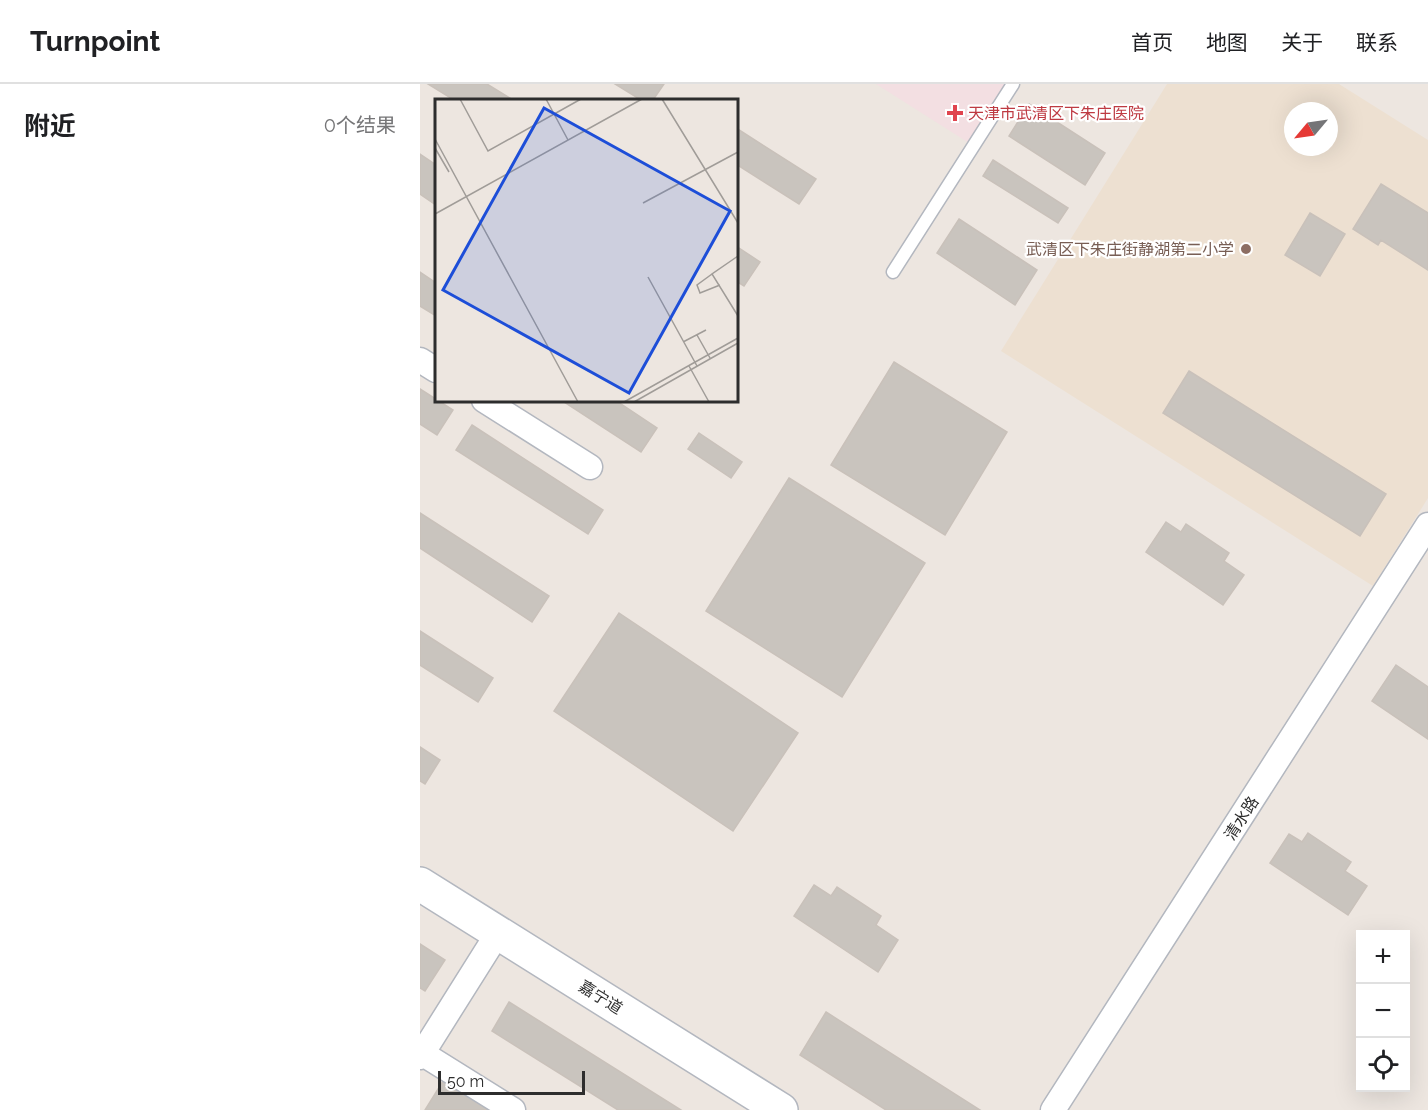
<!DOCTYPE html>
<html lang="zh">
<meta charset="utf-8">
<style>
:root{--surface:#fff;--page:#f6f6f6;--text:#202124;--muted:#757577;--line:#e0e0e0}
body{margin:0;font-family:Raleway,"Noto Sans SC",sans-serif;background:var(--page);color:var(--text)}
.controls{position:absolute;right:18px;bottom:18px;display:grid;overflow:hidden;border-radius:0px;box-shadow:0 6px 24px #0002}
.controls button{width:54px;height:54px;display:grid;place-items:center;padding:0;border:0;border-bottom:2px solid var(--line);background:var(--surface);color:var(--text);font:30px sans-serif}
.compass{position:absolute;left:864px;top:18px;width:54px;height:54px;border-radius:50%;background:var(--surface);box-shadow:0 6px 24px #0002;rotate:241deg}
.scale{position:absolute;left:18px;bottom:15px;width:147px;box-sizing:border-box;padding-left:6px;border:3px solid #2d2d2d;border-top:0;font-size:16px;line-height:21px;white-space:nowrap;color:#2d2d2d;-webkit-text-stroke:4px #fff;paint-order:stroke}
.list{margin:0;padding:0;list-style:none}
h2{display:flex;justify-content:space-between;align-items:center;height:78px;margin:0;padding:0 24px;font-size:26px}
h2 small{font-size:20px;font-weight:400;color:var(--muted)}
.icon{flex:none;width:33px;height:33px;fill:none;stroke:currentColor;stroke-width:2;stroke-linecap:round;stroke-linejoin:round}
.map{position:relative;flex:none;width:1008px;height:1026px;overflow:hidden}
header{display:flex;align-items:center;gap:36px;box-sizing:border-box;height:84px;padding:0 30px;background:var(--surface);border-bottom:2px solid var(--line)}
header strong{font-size:28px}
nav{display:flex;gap:33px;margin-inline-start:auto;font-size:21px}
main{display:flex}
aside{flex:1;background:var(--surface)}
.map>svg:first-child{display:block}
.education{fill:#ede0d1;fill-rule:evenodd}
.medical{fill:#f3dfe2}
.building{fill:#c9c4be;stroke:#c9c1ba;stroke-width:1.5}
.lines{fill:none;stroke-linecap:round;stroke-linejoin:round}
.service-casing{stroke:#b3b7bf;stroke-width:15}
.minor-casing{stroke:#b3b7bf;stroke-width:27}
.secondary-casing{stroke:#b3b7bf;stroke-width:36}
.service{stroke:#fff;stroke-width:12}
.minor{stroke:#fff;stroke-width:24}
.secondary{stroke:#fff;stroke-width:33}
.health-dot{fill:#e0444e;stroke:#fff;stroke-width:2}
.education-dot{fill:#8d6e63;stroke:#fff;stroke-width:2}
.labels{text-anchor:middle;stroke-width:4.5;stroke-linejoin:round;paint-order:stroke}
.health-label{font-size:16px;fill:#be3a42;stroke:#fff;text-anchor:start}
.education-label{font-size:16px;fill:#785e54;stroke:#fff;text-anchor:end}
.street-label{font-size:16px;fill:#2d2d2d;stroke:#fff}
.inset-road{fill:none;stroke:#a09c98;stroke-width:1.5}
.view{fill:#1d4ed8;fill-opacity:0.15;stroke:#1d4ed8;stroke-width:3}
.inset-edge{fill:none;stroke:#2d2d2d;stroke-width:3}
</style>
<header>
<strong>Turnpoint</strong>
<nav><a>首页</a><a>地图</a><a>关于</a><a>联系</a></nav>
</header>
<main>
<aside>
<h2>附近<small>0个结果</small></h2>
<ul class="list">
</ul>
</aside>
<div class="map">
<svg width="1008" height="1026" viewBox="0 0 1008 1026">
<rect width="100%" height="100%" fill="#ede6e0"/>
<!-- education -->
<path class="education" d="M747,0H919L1008,56V414L953,502L581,267ZM873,27H909V63H873Z"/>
<!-- medical -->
<path class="medical" d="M456,0H585L549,59Z"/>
<!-- building -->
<path class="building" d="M8,0H67L93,16H34Z
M195,0H244L233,16H221Z
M609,20L685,69L665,101L589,52Z
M316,44L396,95L379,120L316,80Z
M0,70L16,81V121L0,110Z
M573,76L648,124L638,139L563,92Z
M961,100L1008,129V186L961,156L958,161L933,145Z
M890,129L925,150L900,192L865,171Z
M539,135L617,186L595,221L517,169Z
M316,162L340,178L324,202L316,197Z
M0,188L16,199V232L0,222Z
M474,278L587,348L525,451L411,381Z
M769,287L966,410L940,452L743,329Z
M0,305L33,326L17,351L0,340Z
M141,316H195L237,344L221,368Z
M52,341L183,426L168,450L36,366Z
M279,349L322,378L311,394L268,365Z
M369,394L505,479L422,613L286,527Z
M0,429L129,512L112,538L0,464Z
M746,438L761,448L766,440L809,469L804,477L824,491L803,521L726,468Z
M199,529L378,649L313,747L134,627Z
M0,547L73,594L58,618L0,581Z
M976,581L1008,603V655L952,617Z
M0,663L20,676L5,700L0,697Z
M888,749L931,778L925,787L947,802L928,831L850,779L869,750L882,758Z
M394,801L411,812L417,803L461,832L456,841L478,856L458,888L374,832Z
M0,860L25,876L5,907L0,904Z
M89,918L261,1026H198L72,947Z
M406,928L560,1026H466L380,971Z
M23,997L70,1026H5Z"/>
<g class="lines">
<defs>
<path id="service" d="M473,188L593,0"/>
<path id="minor" d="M0,276L16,286
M64,316L170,383
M0,968L93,1026
M0,973L78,849
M633,1026L1008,441"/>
<path id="secondary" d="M0,800L361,1026"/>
</defs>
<!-- service casing -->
<use href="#service" class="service-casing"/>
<!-- minor casing -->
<use href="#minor" class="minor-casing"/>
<!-- secondary casing -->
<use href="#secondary" class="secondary-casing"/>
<!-- service -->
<use href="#service" class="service"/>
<!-- minor -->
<use href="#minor" class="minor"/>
<!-- secondary -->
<use href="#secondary" class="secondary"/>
</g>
<!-- markers -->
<path class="health-dot" d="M532 20h6v6h6v6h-6v6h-6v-6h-6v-6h6z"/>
<circle class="education-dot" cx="826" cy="165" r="6"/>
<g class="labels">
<!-- health labels -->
<g class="health-label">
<text x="548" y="35">天津市武清区下朱庄医院</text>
</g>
<!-- education labels -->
<g class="education-label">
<text x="814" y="171">武清区下朱庄街静湖第二小学</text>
</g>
<!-- street labels -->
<g class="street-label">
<text transform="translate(821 734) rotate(-57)" y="6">清水路</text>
<text transform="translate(181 913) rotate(32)" y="6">嘉宁道</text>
</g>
</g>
<!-- overview -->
<g transform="translate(15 15)">
<rect width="303" height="303" fill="#ede6e0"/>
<path class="inset-road" d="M25,0L53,52L146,0M111,0L133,41M227,0L303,124M0,40L143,303M0,49L14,73M208,104L303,53M0,115L207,0M303,157L277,175L303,217M277,175L262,186L265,194L285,186M213,178L262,267M262,236L275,259M248,243L271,231M254,267L274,303M189,303L303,239M199,303L303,244"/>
<path class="view" d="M109,9L295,112L194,294L8,191Z"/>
<rect width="303" height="303" class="inset-edge"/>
</g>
</svg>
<div class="controls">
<button>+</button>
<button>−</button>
<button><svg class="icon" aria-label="locate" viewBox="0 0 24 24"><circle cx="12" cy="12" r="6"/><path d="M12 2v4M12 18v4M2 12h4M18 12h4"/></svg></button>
</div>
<svg class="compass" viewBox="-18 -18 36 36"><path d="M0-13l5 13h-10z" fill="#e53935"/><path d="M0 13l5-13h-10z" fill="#757577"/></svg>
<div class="scale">50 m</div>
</div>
</main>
